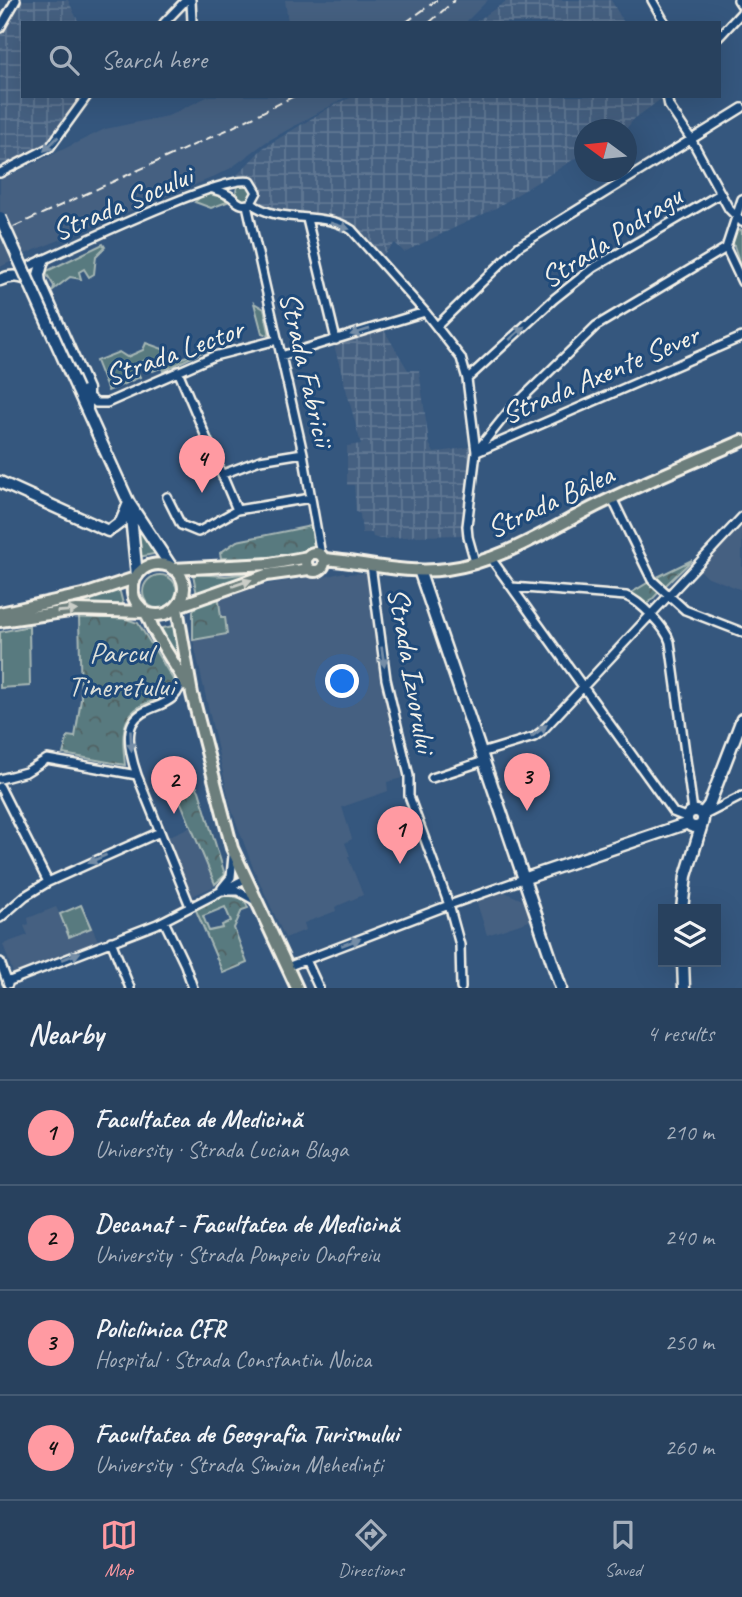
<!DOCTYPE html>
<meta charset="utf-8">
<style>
:root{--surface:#28415e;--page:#344c67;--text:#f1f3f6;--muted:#a5afbc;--line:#445a73;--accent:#ff9aa2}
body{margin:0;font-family:Caveat,sans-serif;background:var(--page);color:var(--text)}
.controls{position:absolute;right:21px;bottom:21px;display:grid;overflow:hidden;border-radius:0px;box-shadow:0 7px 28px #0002}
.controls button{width:63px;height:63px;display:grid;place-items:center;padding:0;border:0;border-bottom:2px solid var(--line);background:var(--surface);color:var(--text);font:35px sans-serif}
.compass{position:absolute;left:574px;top:119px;width:63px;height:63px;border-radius:50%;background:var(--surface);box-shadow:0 7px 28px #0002;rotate:285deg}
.you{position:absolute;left:343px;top:682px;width:24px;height:24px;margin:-18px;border:5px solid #fff;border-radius:50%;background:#1a73e8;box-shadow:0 0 0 10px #1a73e833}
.badge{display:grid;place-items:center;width:46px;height:46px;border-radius:50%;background:var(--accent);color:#111;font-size:23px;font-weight:700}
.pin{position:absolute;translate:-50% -58px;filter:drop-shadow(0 2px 4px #0008)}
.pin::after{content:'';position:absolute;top:37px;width:24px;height:21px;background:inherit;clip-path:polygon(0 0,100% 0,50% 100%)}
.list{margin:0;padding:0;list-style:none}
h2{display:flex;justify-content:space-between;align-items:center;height:91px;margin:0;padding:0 28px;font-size:30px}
h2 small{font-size:23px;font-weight:400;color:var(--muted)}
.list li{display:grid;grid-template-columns:46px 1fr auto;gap:21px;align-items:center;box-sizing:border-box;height:105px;padding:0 28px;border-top:2px solid var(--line)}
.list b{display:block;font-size:26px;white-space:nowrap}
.list p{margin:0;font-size:23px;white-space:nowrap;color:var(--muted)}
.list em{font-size:23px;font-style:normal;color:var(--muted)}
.icon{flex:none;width:38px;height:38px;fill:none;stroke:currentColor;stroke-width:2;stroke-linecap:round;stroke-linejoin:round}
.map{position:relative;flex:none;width:742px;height:988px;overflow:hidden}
.search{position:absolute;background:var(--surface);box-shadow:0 7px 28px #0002;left:21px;right:21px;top:21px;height:77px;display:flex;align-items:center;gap:18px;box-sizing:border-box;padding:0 24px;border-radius:0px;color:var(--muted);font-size:26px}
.sheet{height:511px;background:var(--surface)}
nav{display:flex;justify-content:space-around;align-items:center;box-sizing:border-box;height:98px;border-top:2px solid var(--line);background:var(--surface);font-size:19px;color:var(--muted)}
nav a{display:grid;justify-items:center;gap:4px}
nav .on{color:var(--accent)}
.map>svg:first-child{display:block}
.built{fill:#456081}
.industrial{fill:url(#industrial-grid)}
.green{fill:#587a7f;stroke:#a6b6b4;stroke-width:2}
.park{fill:url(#park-crowns);stroke:#a6b6b4;stroke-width:2;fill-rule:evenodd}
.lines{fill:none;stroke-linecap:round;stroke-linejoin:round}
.street-casing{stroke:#f4f1e8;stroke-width:12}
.secondary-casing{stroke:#f4f1e8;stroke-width:15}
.primary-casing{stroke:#f4f1e8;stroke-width:16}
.street{stroke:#1f4a7a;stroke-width:7}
.secondary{stroke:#1f4a7a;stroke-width:10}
.primary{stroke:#6c7e7c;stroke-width:10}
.rail{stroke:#f4f1e8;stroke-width:2;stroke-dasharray:10 5;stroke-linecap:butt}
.secondary-bridge-casing{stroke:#f4f1e8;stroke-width:15;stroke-linecap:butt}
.secondary-bridge{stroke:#1f4a7a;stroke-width:10}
.oneway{fill:#748da6}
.oneway2{fill:#cbcec8}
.labels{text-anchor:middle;stroke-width:6;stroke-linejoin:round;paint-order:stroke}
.street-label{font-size:30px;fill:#f4f1e8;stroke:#1f4a7a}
.park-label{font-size:30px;fill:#dddfd8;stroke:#1f4a7a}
</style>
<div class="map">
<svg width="742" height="988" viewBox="0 0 742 988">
<defs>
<pattern id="industrial-grid" width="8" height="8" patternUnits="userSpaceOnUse" patternTransform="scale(1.75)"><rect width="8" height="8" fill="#456081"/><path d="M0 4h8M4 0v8" fill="none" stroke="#607793"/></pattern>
<pattern id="park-crowns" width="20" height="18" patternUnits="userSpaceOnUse" patternTransform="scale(1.75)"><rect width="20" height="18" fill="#587a7f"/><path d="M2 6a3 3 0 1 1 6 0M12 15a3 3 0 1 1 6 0" fill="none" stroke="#506162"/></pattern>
</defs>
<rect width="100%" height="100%" fill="#35577e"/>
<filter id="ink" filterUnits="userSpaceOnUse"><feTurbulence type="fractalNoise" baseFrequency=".0143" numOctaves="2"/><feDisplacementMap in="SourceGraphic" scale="14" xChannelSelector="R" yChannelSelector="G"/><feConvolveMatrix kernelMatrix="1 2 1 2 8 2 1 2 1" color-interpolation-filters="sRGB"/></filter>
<g filter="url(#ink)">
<!-- built -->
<path class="built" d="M285,0H488L465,23H288Z
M209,96H348L266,142L231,168L209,179L30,252L0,267V180L105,129L168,116Z
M742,523V590L706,576L699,569Z
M344,572L345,574L367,573L384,692L402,778L387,782L388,791L342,807L352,839L345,843L350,856L348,857L363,895L335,907L336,911L304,923L306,930L285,938L252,865L231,808L193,640L227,634L225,617L222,618L218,593L315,576L316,579Z
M190,827L215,886L190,897L165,838Z
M502,891L527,902L532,920L487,935L476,900Z
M82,904L98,941L14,976L3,944L28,935L24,926L29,924L28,918L56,907L59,913Z"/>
<!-- industrial -->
<path class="industrial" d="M21,0H68L79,23H23V96H84L51,144L0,168V36Z
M508,0H611L624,23H474Z
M355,96H661V99L634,119L626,129L584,130V153L494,209L404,252L395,243L378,259L344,225L258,208L261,193L257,181L248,175H237L263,148L337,103Z
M384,330L408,370H419L429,443L434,453L469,447L472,457L463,535L417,536L380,539L373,537L372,533H362L360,514L356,512L354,485H347V446L361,444L334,345Z"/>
<!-- green -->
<path class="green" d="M236 192a8 8 0 1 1 16 0a8 8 0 1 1-16 0Z
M209,194L222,197L227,202L211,208L195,202L200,197Z
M103,244L105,247L96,256L94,274L89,277L84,269L79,272L81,279L70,277L53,290L54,286L46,273L47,271Z
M254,303L264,309L270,336L262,333Z
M240,331L241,333L163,371L162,367L153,371L146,360L134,365L140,377L108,391L96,361L119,352L127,357L143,350L146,343L177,354L181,359Z
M135,521L158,553L139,557Z
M250,573L249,576L218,585L197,595L193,574L225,576Z
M143 592a17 17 0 1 1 34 0a17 17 0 1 1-34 0Z
M119,588L124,608L74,607L75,605Z
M179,625L182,669L158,629Z
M29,626L30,686L0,688V632Z
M81,905L91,928L69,937L60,914Z"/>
<!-- park -->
<path class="park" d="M742,230V270L732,240L735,231Z
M311,526L314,547L308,551L256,559L221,558L220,553L237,541Z
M692,560L665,586L657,577Z
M649,582L659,592L646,606L631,593Z
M218,593L221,617H225L227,634L193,640V611L202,601Z
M79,617L123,618L138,623L176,684V688C169,696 163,698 153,701C119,710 122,736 125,765L63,754L68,736L75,737L81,699Z
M180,782L186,788L196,786L199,791L225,875L215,884L173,784Z
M227,895L244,899L248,908L242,910L234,928L247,963L223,973L195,908ZM225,907L231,921L222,925L223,928L209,931L203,916Z"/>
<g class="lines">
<defs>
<path id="street" d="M191,0L192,23
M652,0L665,23
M738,0L742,6
M164,23L186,0
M0,28L16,0
M719,37L742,12
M667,96L669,106L691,139L729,209L742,222
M0,173L50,147L87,96
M251,203C279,225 323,210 352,230L425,312L461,358L467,379L476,452L467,526L468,537L475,562
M247,205L303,453L321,555
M307,219L336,340
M726,248L742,199
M726,248L742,282
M21,270C56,255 227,171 251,182L257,192L251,203C240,207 238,202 230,196C226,193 219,191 213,189
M437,326L519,246L742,108
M281,356L425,312
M178,371L237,510
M467,379L554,299L593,268L720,194
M89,397L96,403H107L214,356L277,340
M476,452L508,412L596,326L726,248
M477,452L742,337
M223,474L260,460L303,453
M167,497L181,525L198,532L237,510L311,498
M612,498L652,580L685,610L742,632
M490,557L673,812L688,818
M371,565L386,679L409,776V796L449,905L460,945L461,988
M512,587L626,596C640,601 666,628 670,642L693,811
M182,676C179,727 106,684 137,775L190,906
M481,753L534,737L542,731L742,517
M432,778L484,761
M0,779L26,772L47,759L137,775
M0,787L48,882
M703,816L742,796
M222,888L231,877L233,855
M223,891H238L254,900
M0,918L25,896L48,882L160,832
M164,921L185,965L193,988
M111,941L130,988
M306,960L319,988
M0,962L8,984
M287,967L449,905L523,879
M7,982L157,924L245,879"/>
<path id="secondary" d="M43,261L39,275L40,283L87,389V411
M0,280C12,274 22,276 33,282
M77,389L129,503L172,568
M0,482L108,531
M130,507L137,576
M113,528L121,522L129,503
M419,570L561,988
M687 819a8 8 0 1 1 16 0a8 8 0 1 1-16 0Z
M702,814L709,805L742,719
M523,879L688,823
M682,909L686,876L702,824
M683,962L684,988"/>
<path id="primary" d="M306 562a9 9 0 1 1 18 0a9 9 0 1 1-18 0Z
M324,559C364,562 406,575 447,569C502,562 554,526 604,502C649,480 696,461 742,441
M173,569L270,564L308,557
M178,606L266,575L309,569
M177,608L192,694L232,848L297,988
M0,613L87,594L135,578
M146,613C180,625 199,580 169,566C160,563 150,564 143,569C135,575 132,584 133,593C134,604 142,607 147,615C150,619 151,625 154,630C164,649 177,667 187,686
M0,621L76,610L145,612"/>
</defs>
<!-- street casing -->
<use href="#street" class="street-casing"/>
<!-- secondary casing -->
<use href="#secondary" class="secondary-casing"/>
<!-- primary casing -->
<use href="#primary" class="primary-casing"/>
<!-- street -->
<use href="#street" class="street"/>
<!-- secondary -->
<use href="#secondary" class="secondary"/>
<!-- primary -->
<use href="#primary" class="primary"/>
<!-- rail -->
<path class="rail" d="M405,23L437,0
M429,23L455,0
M0,233L231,128L294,96"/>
<defs>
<path id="secondary-bridge" d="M0,217L77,389"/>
</defs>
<!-- secondary-bridge casing -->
<use href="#secondary-bridge" class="secondary-bridge-casing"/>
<!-- secondary-bridge -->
<use href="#secondary-bridge" class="secondary-bridge"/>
</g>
<!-- one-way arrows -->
<defs><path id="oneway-solid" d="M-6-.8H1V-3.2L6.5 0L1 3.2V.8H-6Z" transform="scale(1.75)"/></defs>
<g class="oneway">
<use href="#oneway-solid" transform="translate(51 144) rotate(135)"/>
<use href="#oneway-solid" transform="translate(340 226) rotate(18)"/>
<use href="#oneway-solid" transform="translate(360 332) rotate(163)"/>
<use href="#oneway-solid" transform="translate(517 333) rotate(-42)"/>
<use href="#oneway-solid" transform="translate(383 657) rotate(82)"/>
<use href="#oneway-solid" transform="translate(539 731) rotate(-38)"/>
<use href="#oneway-solid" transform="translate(131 741) rotate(87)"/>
<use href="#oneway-solid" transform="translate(97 859) rotate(156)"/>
<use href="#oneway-solid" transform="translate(351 942) rotate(-21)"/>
<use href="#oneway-solid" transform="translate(71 956) rotate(-22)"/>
</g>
<g class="oneway2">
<use href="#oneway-solid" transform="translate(242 583) rotate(-19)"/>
<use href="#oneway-solid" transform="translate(67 611) rotate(-4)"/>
</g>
</g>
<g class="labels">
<!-- street labels -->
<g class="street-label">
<text transform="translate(122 203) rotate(-23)" y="10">Strada Socului</text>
<text transform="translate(611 237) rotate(-33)" y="10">Strada Podragu</text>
<text transform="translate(174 352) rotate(-20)" y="10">Strada Lector</text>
<text transform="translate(307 369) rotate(77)" y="10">Strada Fabricii</text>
<text transform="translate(600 374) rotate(-23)" y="10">Strada Axente Sever</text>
<text transform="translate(550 501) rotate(-25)" y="10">Strada Bâlea</text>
<text transform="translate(412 670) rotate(80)" y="10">Strada Izvorului</text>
</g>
<!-- park labels -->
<g class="park-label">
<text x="121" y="662">Parcul<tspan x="121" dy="34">Tineretului</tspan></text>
</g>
</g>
</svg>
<div class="controls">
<button><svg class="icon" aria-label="layers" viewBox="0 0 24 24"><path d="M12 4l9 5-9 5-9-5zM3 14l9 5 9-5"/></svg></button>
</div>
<svg class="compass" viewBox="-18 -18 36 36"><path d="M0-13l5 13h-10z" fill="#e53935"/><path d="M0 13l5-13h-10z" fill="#a5afbc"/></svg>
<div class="you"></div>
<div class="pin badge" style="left:400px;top:864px">1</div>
<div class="pin badge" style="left:174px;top:814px">2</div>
<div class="pin badge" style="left:527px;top:811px">3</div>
<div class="pin badge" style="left:202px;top:493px">4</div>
<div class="search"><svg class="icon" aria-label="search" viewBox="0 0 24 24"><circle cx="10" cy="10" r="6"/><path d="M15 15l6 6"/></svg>Search here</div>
</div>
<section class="sheet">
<h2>Nearby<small>4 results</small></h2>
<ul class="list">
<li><span class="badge">1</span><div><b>Facultatea de Medicină</b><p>University · Strada Lucian Blaga</p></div><em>210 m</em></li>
<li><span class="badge">2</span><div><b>Decanat - Facultatea de Medicină</b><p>University · Strada Pompeiu Onofreiu</p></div><em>240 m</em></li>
<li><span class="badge">3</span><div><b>Policlinica CFR</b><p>Hospital · Strada Constantin Noica</p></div><em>250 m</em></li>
<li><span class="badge">4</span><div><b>Facultatea de Geografia Turismului</b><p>University · Strada Simion Mehedinți</p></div><em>260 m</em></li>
</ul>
</section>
<nav>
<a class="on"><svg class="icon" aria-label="map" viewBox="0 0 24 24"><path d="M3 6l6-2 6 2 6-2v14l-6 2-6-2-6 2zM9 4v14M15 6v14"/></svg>Map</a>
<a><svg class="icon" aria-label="directions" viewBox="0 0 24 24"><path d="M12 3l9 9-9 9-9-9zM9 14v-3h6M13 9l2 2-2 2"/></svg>Directions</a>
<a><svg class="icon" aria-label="saved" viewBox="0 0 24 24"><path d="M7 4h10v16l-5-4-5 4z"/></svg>Saved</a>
</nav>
